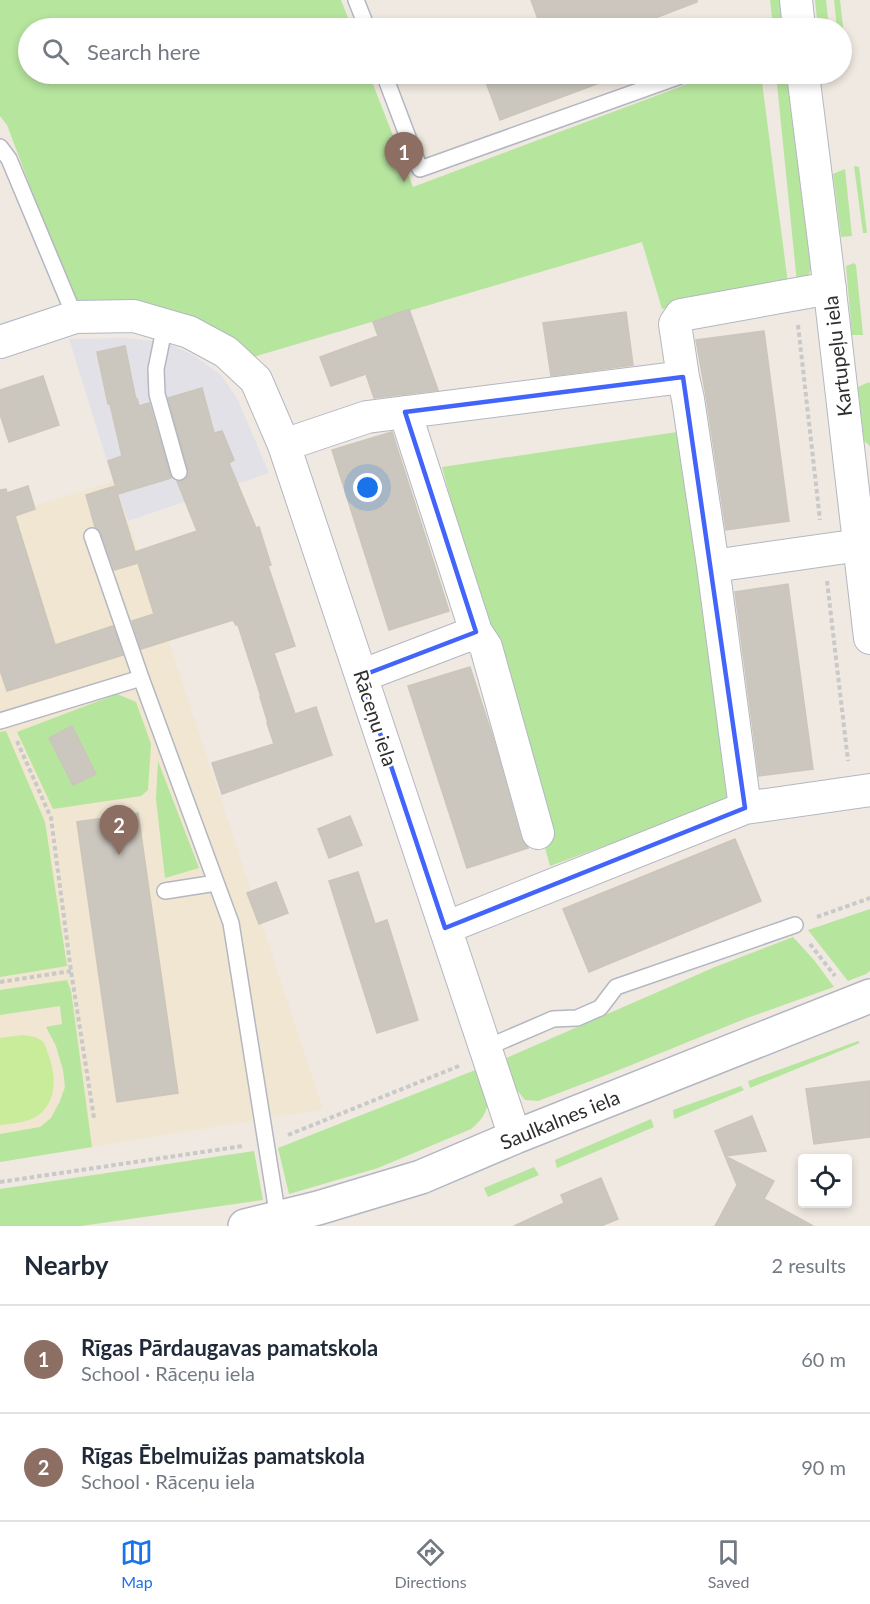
<!DOCTYPE html>
<meta charset="utf-8">
<style>
:root{--surface:#fff;--page:#f6f6f7;--text:#1f2937;--muted:#747a83;--line:#e0e1e3;--accent:#1a73e8}
body{margin:0;font-family:Lato,sans-serif;background:var(--page);color:var(--text)}
.controls{position:absolute;right:18px;bottom:18px;display:grid;overflow:hidden;border-radius:6px;box-shadow:0 3px 9px #0003}
.controls button{width:54px;height:54px;display:grid;place-items:center;padding:0;border:0;border-bottom:2px solid var(--line);background:var(--surface);color:var(--text);font:30px sans-serif}
.you{position:absolute;left:368px;top:488px;width:21px;height:21px;margin:-15px;border:4px solid #fff;border-radius:50%;background:#1a73e8;box-shadow:0 0 0 9px #1a73e833}
.badge{display:grid;place-items:center;width:39px;height:39px;border-radius:50%;background:var(--accent);color:#fff;font-size:20px;font-weight:700}
.pin{position:absolute;translate:-50% -50px;filter:drop-shadow(0 2px 3px #0008)}
.pin::after{content:'';position:absolute;top:32px;width:21px;height:18px;background:inherit;clip-path:polygon(0 0,100% 0,50% 100%)}
.list{margin:0;padding:0;list-style:none}
h2{display:flex;justify-content:space-between;align-items:center;height:78px;margin:0;padding:0 24px;font-size:26px}
h2 small{font-size:20px;font-weight:400;color:var(--muted)}
.list li{display:grid;grid-template-columns:39px 1fr auto;gap:18px;align-items:center;box-sizing:border-box;height:108px;padding:0 24px;border-top:2px solid var(--line)}
.list b{display:block;font-size:22px;white-space:nowrap}
.list p{margin:0;font-size:20px;white-space:nowrap;color:var(--muted)}
.list em{font-size:20px;font-style:normal;color:var(--muted)}
.icon{flex:none;width:33px;height:33px;fill:none;stroke:currentColor;stroke-width:2;stroke-linecap:round;stroke-linejoin:round}
.map{position:relative;flex:none;width:870px;height:1226px;overflow:hidden}
.search{position:absolute;background:var(--surface);box-shadow:0 3px 9px #0003;left:18px;right:18px;top:18px;height:66px;display:flex;align-items:center;gap:15px;box-sizing:border-box;padding:0 21px;border-radius:33px;color:var(--muted);font-size:22px}
.sheet{height:294px;background:var(--surface)}
nav{display:flex;justify-content:space-around;align-items:center;box-sizing:border-box;height:84px;border-top:2px solid var(--line);background:var(--surface);font-size:16px;color:var(--muted)}
nav a{display:grid;justify-items:center;gap:3px}
nav .on{color:var(--accent)}
.map>svg:first-child{display:block}
.industrial{fill:#e3e1e8}
.education{fill:#f0e6d1}
.green{fill:#b6e59e}
.pitch{fill:#c9ec9a}
.building{fill:#cbc7bf;stroke:#cbc5ba;stroke-width:1.5}
.lines{fill:none;stroke-linecap:round;stroke-linejoin:round}
.service-casing{stroke:#b4b7c1;stroke-width:18}
.minor-casing{stroke:#b4b7c1;stroke-width:34}
.tertiary-casing{stroke:#b4b7c1;stroke-width:36}
.path{stroke:#c9c9c9;stroke-width:4;stroke-dasharray:4.5 3;stroke-linecap:butt}
.service{stroke:#fff;stroke-width:15}
.minor{stroke:#fff;stroke-width:32}
.tertiary{stroke:#fff;stroke-width:33}
.marked{fill:none;stroke:#4264fb;stroke-width:4.5;stroke-linejoin:round}
.labels{text-anchor:middle;stroke-width:5;stroke-linejoin:round;paint-order:stroke}
.street-label{font-size:20px;fill:#2e2e2e;stroke:#fff}
</style>
<div class="map">
<svg width="870" height="1226" viewBox="0 0 870 1226">
<rect width="100%" height="100%" fill="#efe9e1"/>
<!-- industrial -->
<path class="industrial" d="M124,338L167,343L193,355L221,375L238,400L269,473L128,521L116,490L69,339Z"/>
<!-- education -->
<path class="education" d="M114,481L144,567L323,1109L0,1162V517Z"/>
<!-- green -->
<path class="green" d="M0,0H341L352,28H28V74H369L413,187L714,74H761L788,284L662,309L642,242L246,359L77,311L7,125L0,116Z
M770,0H782L786,28H773Z
M815,0H826L829,28H818Z
M834,0H840L847,61L842,62V28H837Z
M776,74H791L812,267L807,279L797,283Z
M854,166L859,167L867,233H863Z
M845,169L852,236L841,237L833,174Z
M854,263L856,265L863,335H852L846,266Z
M869,382L870,384V446L864,441L858,387Z
M677,432L733,799L550,866L442,467Z
M117,694L136,702L151,744L148,790L141,796L53,809L17,732Z
M6,731L45,822L67,966L0,977V732Z
M158,761L199,868L165,878L156,799Z
M870,909V971L866,974L848,981L808,930Z
M793,937L814,960L834,987L747,1018L614,1072L538,1101L525,1100L517,1090L504,1059L715,967Z
M67,980L71,991L92,1147L0,1162V1134L40,1127L51,1118L60,1101L65,1087L63,1070L56,1046L46,1027L62,1024L60,1006L0,1015V990Z
M858,1041L860,1043L750,1088L748,1081Z
M478,1069C487,1097 496,1108 471,1129L378,1168L289,1194L278,1148Z
M741,1086L744,1090L674,1119L673,1110Z
M651,1119L654,1127L557,1168L555,1160Z
M254,1151L263,1200L81,1226H0V1189Z
M534,1167L539,1175L488,1197L484,1188Z"/>
<!-- pitch -->
<path class="pitch" d="M22,1035C30,1036 38,1036 44,1043C46,1046 47,1052 49,1056C55,1073 57,1096 44,1110C33,1123 15,1123 0,1125V1038Z"/>
<!-- building -->
<path class="building" d="M531,0H697V2L629,28H522L539,22Z
M483,74H617L618,76L500,120Z
M409,309L438,390L374,398L366,374L331,386L320,357L378,336L373,322Z
M626,312L633,365L551,376L543,323Z
M764,331L789,521L726,530L706,396L696,340Z
M125,346L136,400L137,399L139,406L149,403L171,478L118,494L108,461L122,456L110,404H108L97,352Z
M43,376L59,425L9,442L0,414V390Z
M202,388L214,433L222,431L234,460L229,463L256,528L259,527L271,565L268,566L295,646L274,653L295,714L316,707L332,755L222,794L212,763L274,744L267,723H268L260,697H261L238,625H236L233,620L141,649L132,621L154,614L138,563L114,570L101,533L95,527L86,495L115,486L135,552L197,531L177,481L186,479L188,475V470L168,398Z
M392,432L449,611L389,630L332,450Z
M28,486L35,509L15,516L55,645L113,626L123,655L7,691L0,670V490L6,489L7,493Z
M788,584L813,769L759,776L735,592Z
M470,667L494,741L521,838L528,848L467,868L408,686Z
M72,726L96,774L73,785L49,738Z
M138,813L178,1093L117,1102L77,822Z
M350,816L362,845L329,858L318,829Z
M735,839L761,901L589,972L563,909Z
M358,872L375,924L387,920L418,1020L377,1033L329,881Z
M276,882L288,913L259,924L247,893Z
M870,1081V1137L814,1144L806,1089Z
M752,1116L766,1151L725,1156L715,1131Z
M725,1156L774,1181L764,1199L813,1226H715L737,1185Z
M601,1178L618,1219L601,1226H514L564,1203L561,1195Z"/>
<g class="lines">
<defs>
<path id="service" d="M356,0L367,28
M384,74L420,169L686,74
M0,147L9,159L75,317
M165,325L156,369L157,394L179,472
M92,536L141,678L231,923L278,1218
M0,721L141,678
M165,891L216,883
M485,1050L495,1044L553,1019L577,1018L600,1008L616,987L795,925"/>
<path id="minor" d="M796,0L799,28
M803,74L826,257L870,638
M0,342L75,317L134,316L189,332L226,352L256,380L284,445L515,1137
M683,377L675,324L681,315L830,288
M405,412L476,632
M284,445L367,417L683,377L688,399L713,566L745,808L445,928
M713,566L860,545
M361,676L476,632L486,647L538,833
M745,808L870,790"/>
<path id="tertiary" d="M245,1226L318,1208L421,1177L515,1137L870,996"/>
</defs>
<!-- service casing -->
<use href="#service" class="service-casing"/>
<!-- minor casing -->
<use href="#minor" class="minor-casing"/>
<!-- tertiary casing -->
<use href="#tertiary" class="tertiary-casing"/>
<!-- path -->
<path class="path" d="M798,325L820,520
M827,581L848,761
M17,741L51,818L71,971L94,1118
M817,917L870,898
M810,944L835,976
M0,982L71,971
M288,1135L459,1066
M0,1182L243,1146"/>
<!-- service -->
<use href="#service" class="service"/>
<!-- minor -->
<use href="#minor" class="minor"/>
<!-- tertiary -->
<use href="#tertiary" class="tertiary"/>
</g>
<!-- marked area -->
<path class="marked" d="M683,377L745,808L445,928L361,676L476,632L405,412Z"/>
<g class="labels">
<!-- street labels -->
<g class="street-label">
<text transform="translate(838 356) rotate(-97)" y="7">Kartupeļu iela</text>
<text transform="translate(375 718) rotate(72)" y="7">Rāceņu iela</text>
<text transform="translate(560 1120) rotate(-22)" y="7">Saulkalnes iela</text>
</g>
</g>
</svg>
<div class="controls">
<button><svg class="icon" aria-label="locate" viewBox="0 0 24 24"><circle cx="12" cy="12" r="6"/><path d="M12 2v4M12 18v4M2 12h4M18 12h4"/></svg></button>
</div>
<div class="you"></div>
<div class="pin badge" style="left:404px;top:182px;background:#8d6e63">1</div>
<div class="pin badge" style="left:119px;top:855px;background:#8d6e63">2</div>
<div class="search"><svg class="icon" aria-label="search" viewBox="0 0 24 24"><circle cx="10" cy="10" r="6"/><path d="M15 15l6 6"/></svg>Search here</div>
</div>
<section class="sheet">
<h2>Nearby<small>2 results</small></h2>
<ul class="list">
<li><span class="badge" style="background:#8d6e63">1</span><div><b>Rīgas Pārdaugavas pamatskola</b><p>School · Rāceņu iela</p></div><em>60 m</em></li>
<li><span class="badge" style="background:#8d6e63">2</span><div><b>Rīgas Ēbelmuižas pamatskola</b><p>School · Rāceņu iela</p></div><em>90 m</em></li>
</ul>
</section>
<nav>
<a class="on"><svg class="icon" aria-label="map" viewBox="0 0 24 24"><path d="M3 6l6-2 6 2 6-2v14l-6 2-6-2-6 2zM9 4v14M15 6v14"/></svg>Map</a>
<a><svg class="icon" aria-label="directions" viewBox="0 0 24 24"><path d="M12 3l9 9-9 9-9-9zM9 14v-3h6M13 9l2 2-2 2"/></svg>Directions</a>
<a><svg class="icon" aria-label="saved" viewBox="0 0 24 24"><path d="M7 4h10v16l-5-4-5 4z"/></svg>Saved</a>
</nav>
